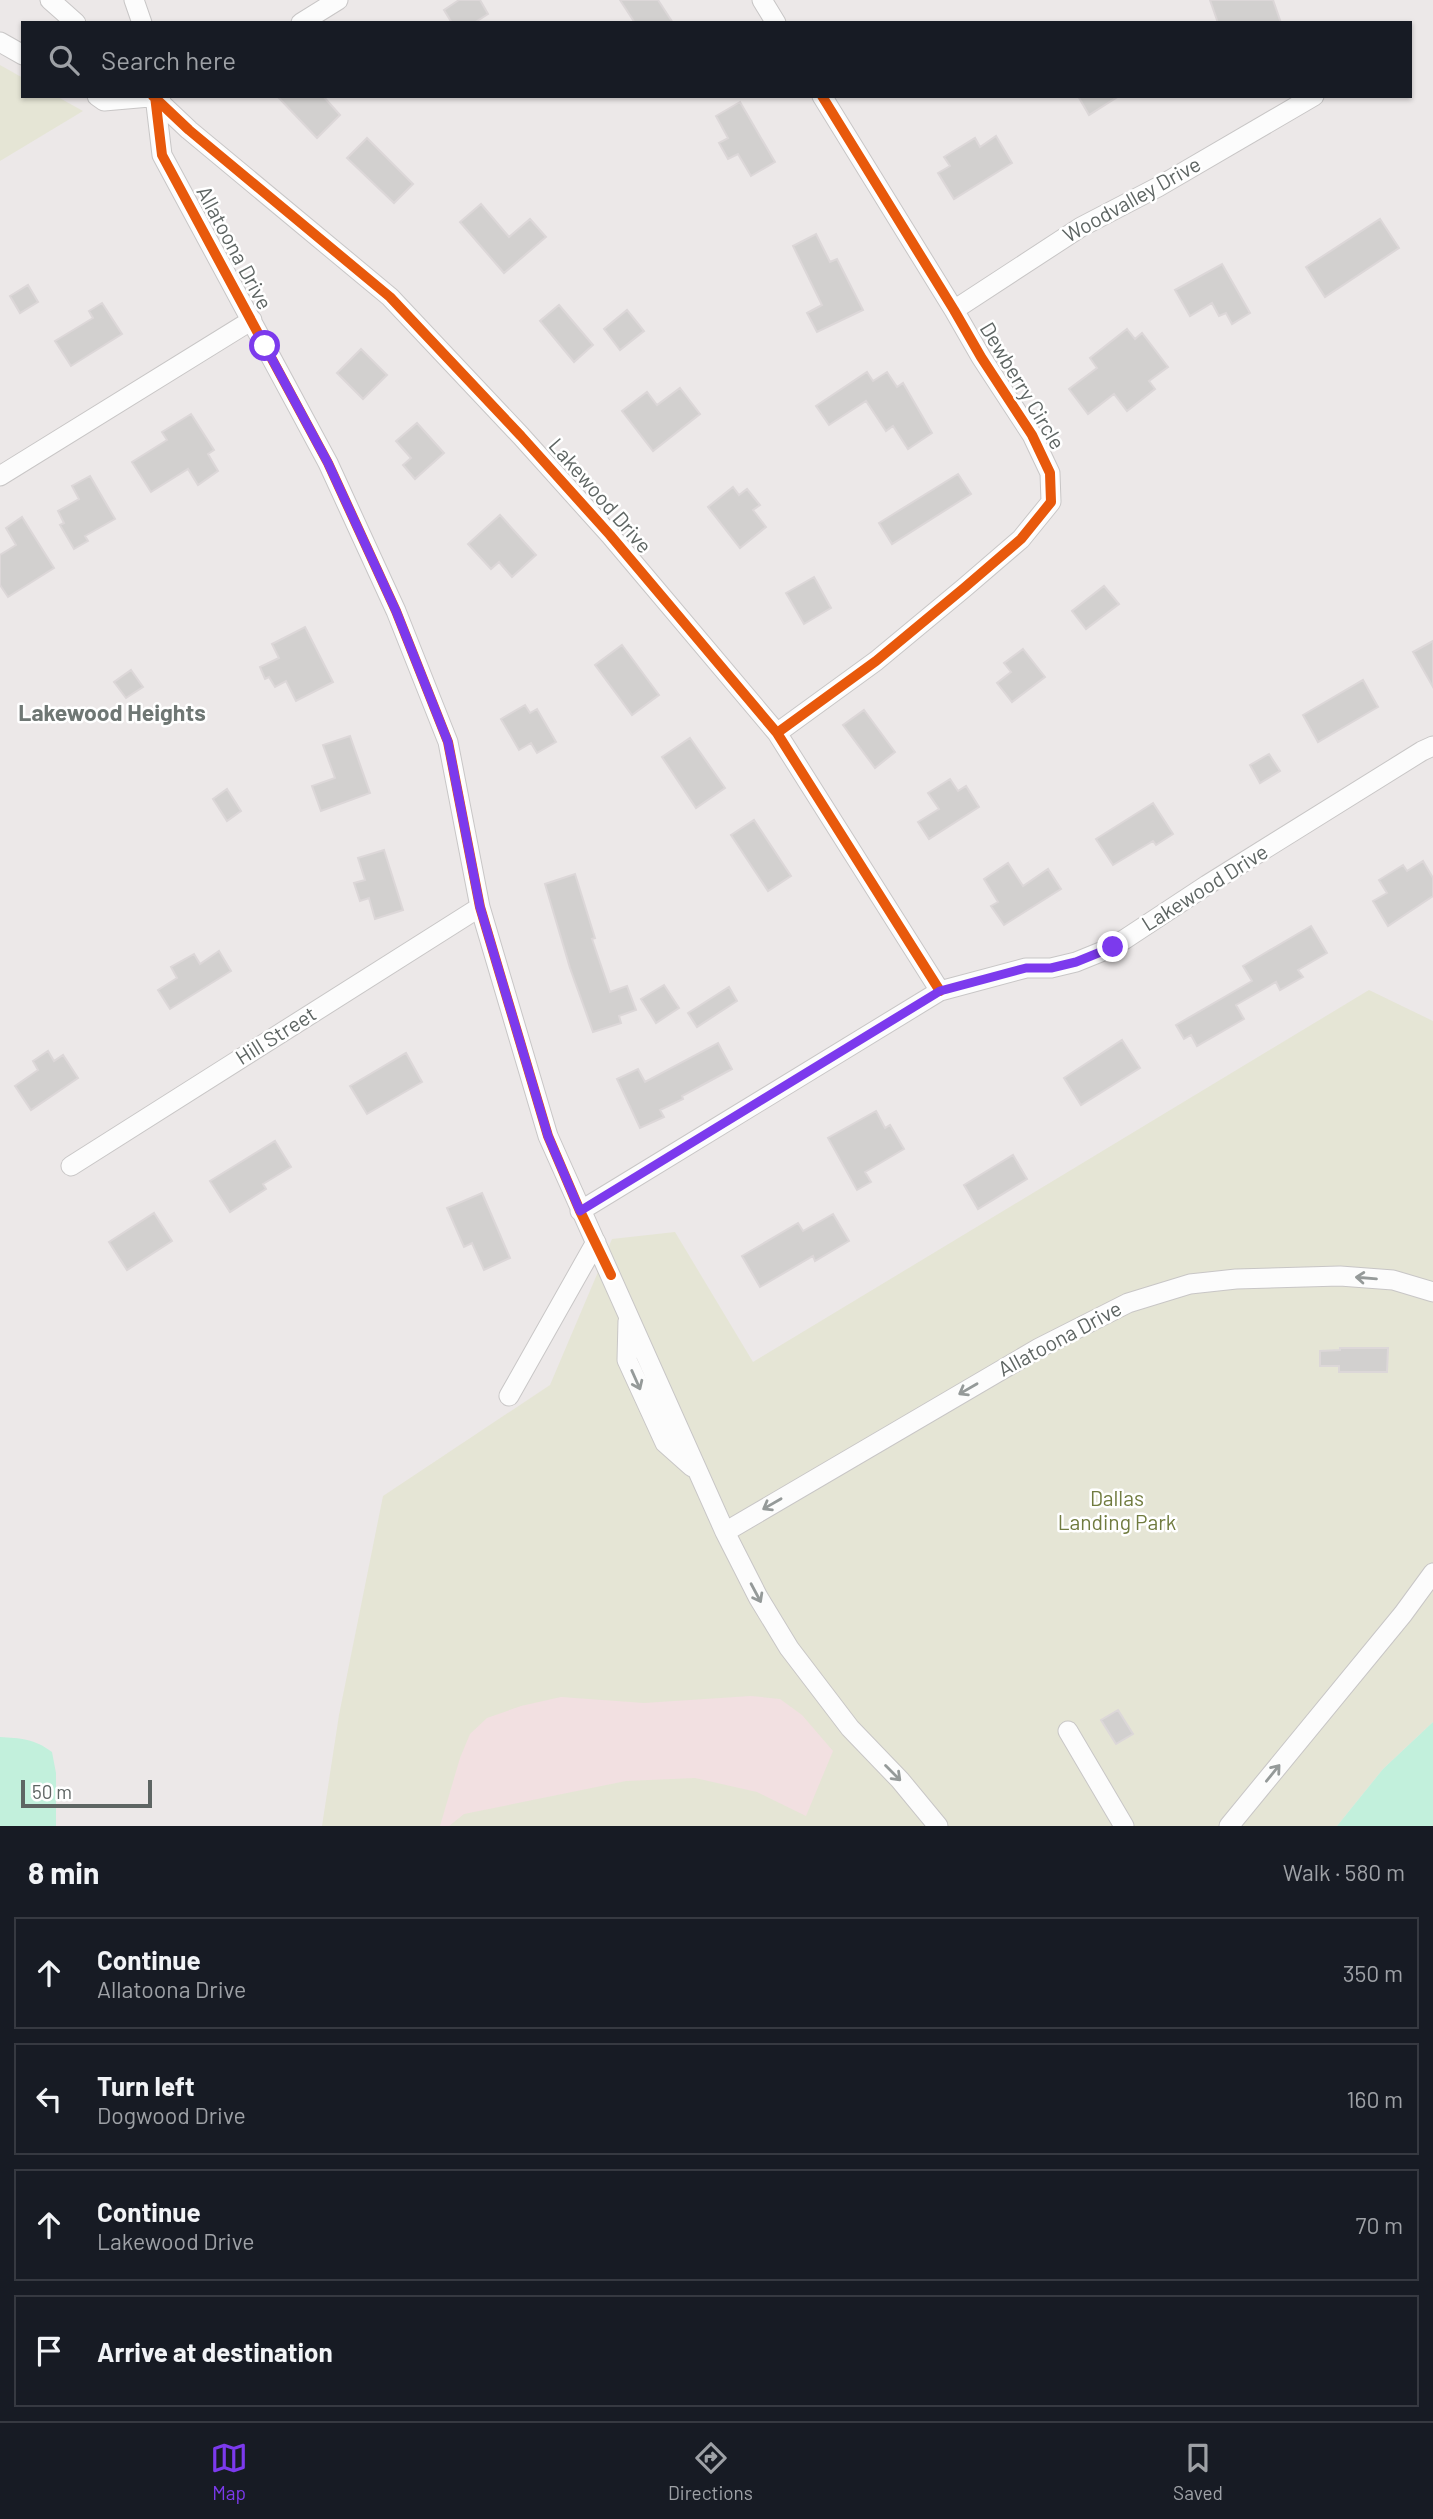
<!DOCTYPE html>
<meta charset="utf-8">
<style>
:root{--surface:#171b24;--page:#242831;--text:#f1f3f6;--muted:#9ea1a6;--line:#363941;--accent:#7c3aed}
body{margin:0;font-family:Barlow,sans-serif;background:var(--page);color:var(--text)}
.scale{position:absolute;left:21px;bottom:18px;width:131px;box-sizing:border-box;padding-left:7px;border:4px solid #5e6563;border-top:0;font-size:19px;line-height:24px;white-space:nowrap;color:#5e6563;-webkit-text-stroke:5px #fff;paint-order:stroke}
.stop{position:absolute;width:21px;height:21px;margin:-16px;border:5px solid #7c3aed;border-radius:50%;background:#fff}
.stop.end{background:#7c3aed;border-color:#fff;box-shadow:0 2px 7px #0008}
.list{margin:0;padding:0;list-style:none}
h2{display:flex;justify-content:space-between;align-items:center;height:91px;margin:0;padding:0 28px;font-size:30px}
h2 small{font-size:23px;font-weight:400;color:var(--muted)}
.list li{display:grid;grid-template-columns:46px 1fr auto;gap:21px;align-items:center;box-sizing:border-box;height:112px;margin:0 14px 14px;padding:0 14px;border:2px solid var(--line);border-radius:0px}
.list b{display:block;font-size:26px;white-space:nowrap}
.list p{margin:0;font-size:23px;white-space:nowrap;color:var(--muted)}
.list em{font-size:23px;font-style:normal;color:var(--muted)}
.icon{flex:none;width:38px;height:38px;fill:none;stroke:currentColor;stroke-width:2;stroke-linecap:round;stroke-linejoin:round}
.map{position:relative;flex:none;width:1433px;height:1826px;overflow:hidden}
.search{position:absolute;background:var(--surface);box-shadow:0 2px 5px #0004;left:21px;right:21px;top:21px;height:77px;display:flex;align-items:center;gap:18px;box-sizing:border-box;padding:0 24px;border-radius:0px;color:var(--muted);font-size:26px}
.sheet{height:595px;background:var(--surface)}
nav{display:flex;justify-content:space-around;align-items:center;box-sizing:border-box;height:98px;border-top:2px solid var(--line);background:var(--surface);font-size:19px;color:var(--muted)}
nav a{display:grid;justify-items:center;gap:4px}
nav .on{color:var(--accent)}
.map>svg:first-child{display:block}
.green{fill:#e5e5d5}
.sand{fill:#f2e0e1}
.water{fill:#c2f0dc}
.building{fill:#d2d0cf;stroke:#dcd7d8;stroke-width:2}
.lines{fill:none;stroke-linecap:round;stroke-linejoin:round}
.minor-casing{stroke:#c8c6c6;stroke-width:21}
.minor{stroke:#fcfcfc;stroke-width:19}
.cycleway-casing{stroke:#fff;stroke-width:15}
.cycleway{stroke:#e8590c;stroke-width:10}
.oneway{stroke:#959a99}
.route{stroke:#7c3aed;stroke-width:9}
.labels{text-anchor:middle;stroke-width:5;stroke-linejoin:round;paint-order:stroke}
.street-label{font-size:21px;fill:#5e6563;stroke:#fff}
.park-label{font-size:21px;fill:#707b3f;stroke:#fff}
.neighbourhood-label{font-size:23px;font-weight:bold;fill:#6f7774;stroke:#fff}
</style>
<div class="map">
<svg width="1433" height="1826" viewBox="0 0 1433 1826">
<rect width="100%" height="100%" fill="#ece8e8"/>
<!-- green -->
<path class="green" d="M0,65L23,78V96H56L83,111L0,161Z
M1369,990L1433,1021V1722L1383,1769L1337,1826H322L339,1715L383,1496L550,1385L612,1239L675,1232L753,1362Z"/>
<!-- sand -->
<path class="sand" d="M751,1696L780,1699L802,1715L833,1751L806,1816L757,1792L695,1778L626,1781L464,1814L449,1826H440L460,1758L470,1734L487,1718L521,1706L561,1697L644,1703Z"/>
<!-- water -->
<path class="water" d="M1433,1722V1826H1337L1383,1769Z
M0,1737C20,1738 35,1739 52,1752L56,1773V1826H0Z"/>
<!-- building -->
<path class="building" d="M459,0H480L488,14L474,23H452L444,10Z
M620,0H658L673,23H635Z
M1210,0H1273L1281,23H1218Z
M277,96H323L340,115L317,138Z
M1078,96H1119L1089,115Z
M740,102L775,162L751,176L738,154L728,159L719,143L728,138L716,116Z
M996,136L1012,163L954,199L938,173L950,166L944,157L975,138L980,147Z
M367,138L413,184L394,203L347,158Z
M481,204L509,237L530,219L546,237L504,273L460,222Z
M1380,219L1399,248L1325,297L1306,267Z
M816,234L830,262L837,259L863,310L817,332L807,313L822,305L793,246Z
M1222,264L1250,313L1232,324L1226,313L1219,316L1212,303L1190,316L1175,290Z
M28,285L38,302L20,313L10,296Z
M102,303L122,334L71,366L55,341L93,318L89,311Z
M559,305L593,345L574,362L540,321Z
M627,310L644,331L620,350L604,329Z
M1127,329L1135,339L1142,333L1168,367L1149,381L1155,389L1127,411L1114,394L1088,414L1069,389L1097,368L1090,358Z
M361,349L387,375L363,399L337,373Z
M867,372L873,381L887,372L897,387L903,383L932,433L908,449L893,426L886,431L866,401L829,425L816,406Z
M680,388L700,414L653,451L622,411L647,392L657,405Z
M191,414L214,450L208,454L218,471L198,485L188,469L151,492L132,462L167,440L162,432Z
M417,423L444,453L415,479L403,465L411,458L396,441Z
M958,474L971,494L892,544L879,523Z
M90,476L115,519L85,536L88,541L74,549L60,525L64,523L58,511L79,499L72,486Z
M733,487L739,495L747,489L760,505L753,510L766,527L740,548L708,507Z
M500,515L536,555L512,577L499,562L491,569L468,544Z
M22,517L54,568L8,597L0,585V555L16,545L6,528Z
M814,577L831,608L804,624L786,593Z
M1104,586L1119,604L1086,629L1072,611Z
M305,627L333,682L296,701L286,681L275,687L269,677L265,679L260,667L279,658L272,644Z
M1433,641V687L1413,652Z
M622,645L659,695L632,715L595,665Z
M1023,649L1045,677L1012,702L997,683L1011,672L1004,663Z
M131,670L143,687L126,698L114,682Z
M1363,680L1378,707L1318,742L1303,715Z
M525,705L530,713L537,709L556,742L537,753L531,743L519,750L501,719Z
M864,710L895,752L875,768L843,725Z
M350,736L370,793L321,811L312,786L335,778L323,745Z
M690,738L725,788L696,808L662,757Z
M1269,754L1280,771L1260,783L1250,765Z
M950,779L958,791L966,786L979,807L929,839L918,822L939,809L928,793Z
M227,789L241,811L227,821L213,799Z
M1153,803L1173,834L1156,845L1153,841L1113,865L1096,839Z
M754,820L791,876L768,891L731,835Z
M384,850L403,910L375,919L369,898L360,901L354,883L365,880L358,858Z
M1423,861L1433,878V896L1388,926L1373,901L1387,893L1379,880L1403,865L1407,871Z
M1008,863L1023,886L1048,869L1061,889L1004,925L991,906L998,902L984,879Z
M575,874L595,938L592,939L610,992L627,986L636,1010L619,1016L621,1023L593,1032L570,968L545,884Z
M1311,926L1327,953L1298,970L1303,977L1280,990L1276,982L1236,1005L1244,1019L1197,1046L1191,1035L1184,1039L1176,1025L1252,981L1243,966Z
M219,951L231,971L170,1009L158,990L177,978L171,967L194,954L200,964Z
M664,985L679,1008L656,1023L641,999Z
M729,987L737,1001L697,1027L688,1013Z
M1122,1040L1140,1068L1081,1105L1064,1078Z
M718,1043L732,1069L682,1096L683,1099L660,1110L664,1117L640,1128L617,1079L638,1069L645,1082Z
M48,1051L54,1061L63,1055L78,1078L31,1110L15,1086L38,1070L33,1061Z
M406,1053L422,1082L367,1114L350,1086Z
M876,1111L885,1128L890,1125L904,1149L865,1172L871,1182L857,1190L828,1138Z
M275,1141L291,1167L263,1184L266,1189L230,1212L210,1181Z
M1013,1155L1027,1179L978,1209L964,1185Z
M482,1193L510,1258L484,1270L472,1243L464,1247L447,1208Z
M154,1213L172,1241L127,1270L109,1242Z
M833,1214L849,1241L815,1261L813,1256L760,1287L742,1256L798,1223L803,1231Z
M1340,1348H1388L1387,1372H1339V1366H1320V1351L1340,1350Z
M1118,1710L1133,1734L1116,1744L1101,1720Z"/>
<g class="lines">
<defs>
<path id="minor" d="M50,0L76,23
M134,0L142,23
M762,0L776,23
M301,23L338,0
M0,42L23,55
M97,96L104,101L161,96
M153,96L189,130L390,297L521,436L610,535L777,733L940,991
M155,96L162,155L328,463L396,611L448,742L480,907L548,1136L725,1532L758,1597L789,1648L850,1728L900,1780L938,1826
M954,310L1081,227L1158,187L1314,96
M0,476L252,320
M777,733L876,661L964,588L1021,539L1051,502L1050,473L1032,435L981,357L954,310L822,96
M71,1166L480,907
M580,1211L940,991L1026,968H1051L1076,962L1113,947L1207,885L1422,751L1433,746
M628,1321L627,1360L665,1443L692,1467
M509,1396L596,1242
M725,1532L1039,1348L1128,1303L1190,1284L1236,1279L1340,1276L1393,1280L1433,1292
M1068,1731L1124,1826
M1229,1826L1403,1614L1433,1573"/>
</defs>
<!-- minor casing -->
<use href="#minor" class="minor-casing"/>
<!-- minor -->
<use href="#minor" class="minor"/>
<defs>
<path id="cycleway" d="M153,96L189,130L390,297L521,436L610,535L777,733L940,991
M155,96L162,155L328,463L396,611L448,742L480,907L548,1136L580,1211L611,1275
M777,733L876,661L964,588L1021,539L1051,502L1050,473L1032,435L981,357L954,310L822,96"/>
</defs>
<!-- cycleway casing -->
<use href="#cycleway" class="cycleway-casing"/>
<!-- cycleway -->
<use href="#cycleway" class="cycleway"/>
</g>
<!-- one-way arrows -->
<defs><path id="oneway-shaft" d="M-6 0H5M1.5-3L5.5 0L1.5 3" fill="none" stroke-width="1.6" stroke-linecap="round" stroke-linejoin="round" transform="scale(1.75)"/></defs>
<g class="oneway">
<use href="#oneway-shaft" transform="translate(1366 1278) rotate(-175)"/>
<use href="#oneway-shaft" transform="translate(636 1380) rotate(66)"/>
<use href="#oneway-shaft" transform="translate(968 1389) rotate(150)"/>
<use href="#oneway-shaft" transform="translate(772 1504) rotate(150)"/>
<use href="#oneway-shaft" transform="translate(756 1593) rotate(62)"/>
<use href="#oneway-shaft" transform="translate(893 1773) rotate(45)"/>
<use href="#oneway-shaft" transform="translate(1273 1773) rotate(-51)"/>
</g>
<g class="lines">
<!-- route -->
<path class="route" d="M265,346L328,463L396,611L448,742L480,907L548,1136L580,1211L940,991L1026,968H1051L1076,962L1113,947"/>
</g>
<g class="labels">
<!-- street labels -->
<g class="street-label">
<text transform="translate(1132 200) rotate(-29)" y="7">Woodvalley Drive</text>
<text transform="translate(234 248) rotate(62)" y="7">Allatoona Drive</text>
<text transform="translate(1022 386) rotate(59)" y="7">Dewberry Circle</text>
<text transform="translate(600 496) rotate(49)" y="7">Lakewood Drive</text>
<text transform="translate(1205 888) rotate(-32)" y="7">Lakewood Drive</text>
<text transform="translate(276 1036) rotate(-32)" y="7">Hill Street</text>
<text transform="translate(1060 1339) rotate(-28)" y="7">Allatoona Drive</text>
</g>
<!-- park labels -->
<g class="park-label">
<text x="1117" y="1506">Dallas<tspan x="1117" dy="24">Landing Park</tspan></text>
</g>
<!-- neighbourhood labels -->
<g class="neighbourhood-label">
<text x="112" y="721">Lakewood Heights</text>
</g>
</g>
</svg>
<div class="scale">50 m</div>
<div class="stop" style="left:265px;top:346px"></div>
<div class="stop end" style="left:1113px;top:947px"></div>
<div class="search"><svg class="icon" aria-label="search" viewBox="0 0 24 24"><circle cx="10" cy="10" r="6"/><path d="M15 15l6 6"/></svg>Search here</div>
</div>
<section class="sheet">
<h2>8 min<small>Walk · 580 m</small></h2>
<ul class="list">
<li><svg class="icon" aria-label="ahead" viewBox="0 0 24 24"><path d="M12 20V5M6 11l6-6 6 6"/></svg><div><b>Continue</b><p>Allatoona Drive</p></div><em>350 m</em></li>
<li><svg class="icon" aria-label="left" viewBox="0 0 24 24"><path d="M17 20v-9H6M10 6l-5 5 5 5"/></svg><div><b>Turn left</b><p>Dogwood Drive</p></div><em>160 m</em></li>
<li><svg class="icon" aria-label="ahead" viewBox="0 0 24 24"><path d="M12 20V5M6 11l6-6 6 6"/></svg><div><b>Continue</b><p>Lakewood Drive</p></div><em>70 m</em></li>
<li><svg class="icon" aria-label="arrive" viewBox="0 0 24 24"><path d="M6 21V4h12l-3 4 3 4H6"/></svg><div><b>Arrive at destination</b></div></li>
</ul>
</section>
<nav>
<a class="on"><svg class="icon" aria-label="map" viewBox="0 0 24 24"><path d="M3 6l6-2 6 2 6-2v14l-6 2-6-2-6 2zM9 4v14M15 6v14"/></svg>Map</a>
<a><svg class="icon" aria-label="directions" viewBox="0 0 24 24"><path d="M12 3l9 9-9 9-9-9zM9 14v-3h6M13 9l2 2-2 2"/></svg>Directions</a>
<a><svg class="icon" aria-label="saved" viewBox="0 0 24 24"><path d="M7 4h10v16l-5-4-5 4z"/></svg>Saved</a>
</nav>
